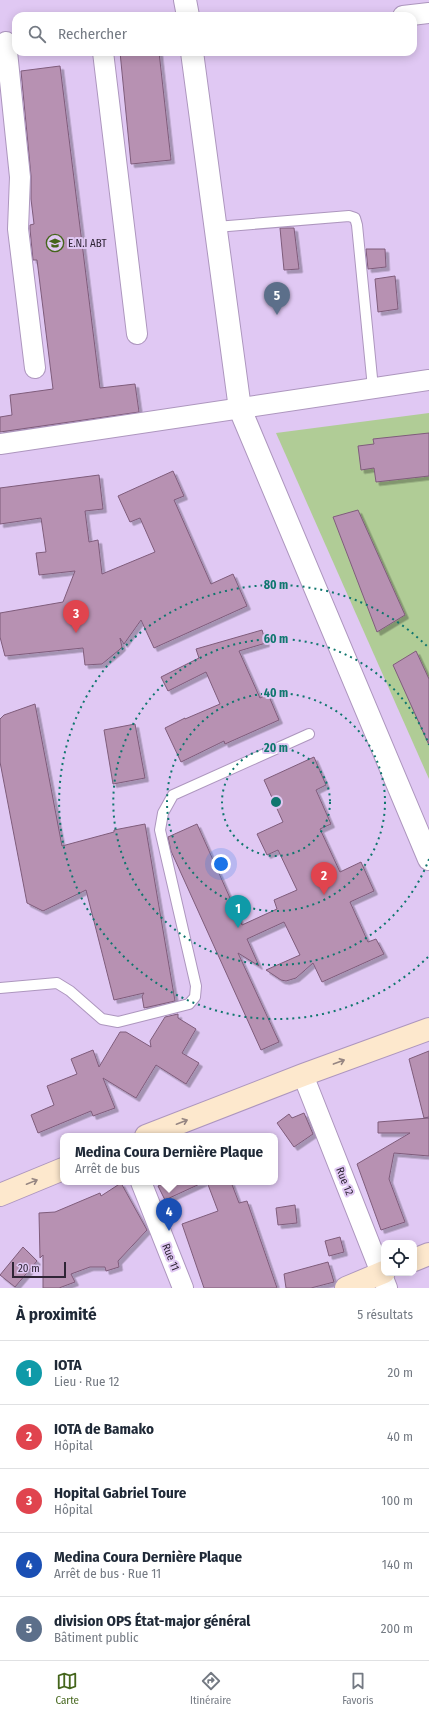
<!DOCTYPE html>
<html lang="fr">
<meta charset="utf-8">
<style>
:root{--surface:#fff;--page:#f6f6f7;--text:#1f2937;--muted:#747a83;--line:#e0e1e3;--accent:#44651b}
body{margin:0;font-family:"Fira Sans Condensed",sans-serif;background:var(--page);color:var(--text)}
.controls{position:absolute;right:12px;bottom:12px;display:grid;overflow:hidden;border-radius:8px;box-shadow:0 2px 10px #0003}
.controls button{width:36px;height:36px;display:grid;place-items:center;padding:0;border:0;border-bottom:1px solid var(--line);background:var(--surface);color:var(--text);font:20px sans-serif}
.scale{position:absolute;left:12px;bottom:10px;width:54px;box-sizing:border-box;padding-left:4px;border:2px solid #2f2536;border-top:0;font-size:11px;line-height:14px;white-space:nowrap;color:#2f2536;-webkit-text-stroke:3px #e0c8f3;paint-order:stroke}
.you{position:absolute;left:221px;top:864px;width:14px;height:14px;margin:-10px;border:3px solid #fff;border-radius:50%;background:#1a73e8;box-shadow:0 0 0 6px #1a73e833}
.badge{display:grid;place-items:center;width:26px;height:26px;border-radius:50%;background:var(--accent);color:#fff;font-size:13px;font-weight:700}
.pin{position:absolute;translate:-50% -33px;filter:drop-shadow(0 1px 2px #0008)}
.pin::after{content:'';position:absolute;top:21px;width:14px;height:12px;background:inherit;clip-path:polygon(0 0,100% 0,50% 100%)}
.popup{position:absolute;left:60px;top:1133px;width:218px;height:52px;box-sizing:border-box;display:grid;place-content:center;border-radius:8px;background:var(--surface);filter:drop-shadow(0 1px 3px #0005);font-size:13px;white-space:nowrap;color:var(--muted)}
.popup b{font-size:15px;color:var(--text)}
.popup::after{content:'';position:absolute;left:50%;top:100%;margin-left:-8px;border:8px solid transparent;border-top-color:var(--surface)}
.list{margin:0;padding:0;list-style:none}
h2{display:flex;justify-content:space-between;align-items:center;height:52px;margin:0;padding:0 16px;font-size:17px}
h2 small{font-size:13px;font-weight:400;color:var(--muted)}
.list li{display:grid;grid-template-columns:26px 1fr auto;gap:12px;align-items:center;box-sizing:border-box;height:64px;padding:0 16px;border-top:1px solid var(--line)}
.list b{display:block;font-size:15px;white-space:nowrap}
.list p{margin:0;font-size:13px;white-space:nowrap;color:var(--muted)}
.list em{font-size:13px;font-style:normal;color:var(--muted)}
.icon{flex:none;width:22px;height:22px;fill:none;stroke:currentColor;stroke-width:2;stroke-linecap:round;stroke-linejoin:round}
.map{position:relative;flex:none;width:429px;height:1288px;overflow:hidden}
.search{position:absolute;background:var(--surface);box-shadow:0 2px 10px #0003;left:12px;right:12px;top:12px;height:44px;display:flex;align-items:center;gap:10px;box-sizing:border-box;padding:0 14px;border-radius:12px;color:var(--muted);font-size:15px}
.sheet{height:372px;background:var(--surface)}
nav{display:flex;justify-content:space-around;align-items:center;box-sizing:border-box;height:56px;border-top:1px solid var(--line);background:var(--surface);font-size:11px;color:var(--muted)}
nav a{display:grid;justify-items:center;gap:2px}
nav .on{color:var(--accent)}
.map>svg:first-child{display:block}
.green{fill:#b0cc96}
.building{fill:#b791b2;stroke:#7f5c7b;filter:url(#shadow)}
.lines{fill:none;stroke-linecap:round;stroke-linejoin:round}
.service-casing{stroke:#ad96be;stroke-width:12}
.minor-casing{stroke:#ad96be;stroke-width:22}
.tertiary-casing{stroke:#ad96be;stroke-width:24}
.secondary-casing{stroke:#ad96be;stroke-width:24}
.service{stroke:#fff;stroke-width:10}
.minor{stroke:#fff;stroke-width:20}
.tertiary{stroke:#fff;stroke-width:22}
.secondary{stroke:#fde8cd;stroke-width:22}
.oneway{stroke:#968682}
.ring{fill:none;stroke:#0f766e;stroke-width:2;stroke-dasharray:2 4}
.labels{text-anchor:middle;stroke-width:4;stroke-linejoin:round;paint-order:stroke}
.poi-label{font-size:11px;fill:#2f2536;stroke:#e0c8f3;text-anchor:start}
.street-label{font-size:11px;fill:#2f2536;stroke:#e0c8f3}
.centre{fill:#0f766e;stroke:#e0c8f3;stroke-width:2}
.ring-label{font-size:12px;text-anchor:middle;font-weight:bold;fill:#0f766e;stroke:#e0c8f3;stroke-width:4;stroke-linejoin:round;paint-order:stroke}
</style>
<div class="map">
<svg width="429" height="1288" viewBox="0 0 429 1288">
<defs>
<filter id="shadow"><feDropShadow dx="3.5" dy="3.5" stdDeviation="0" flood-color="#0004"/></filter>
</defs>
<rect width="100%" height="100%" fill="#e0c8f3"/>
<!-- green -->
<path class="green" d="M429,413V779L276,433Z"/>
<!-- building -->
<path class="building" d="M120,52H159L171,160L131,164Z
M60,66L100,388L135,384L139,412L0,432V417L12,415L10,395L53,389L37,260H33L30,229V225L34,224L31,199V176L21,71Z
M280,228H294L299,269L284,270Z
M366,249H385L386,267L368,269Z
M395,276L398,309L378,312L375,279Z
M429,433V476L376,482L374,468L361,470L358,446L374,444L373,439Z
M173,471L184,496L174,500L211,584L233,574L247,606L154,648L141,620L124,644L120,638L122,647L119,650L102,664L85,665L83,648L5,656L0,637V613L63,602L75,571L39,575L36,553L46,552L41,518L0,524V488L99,475L103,509L85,511L89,542L98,540L102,574L155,552L140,518L130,522L118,496Z
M358,510L405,615L377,632L333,517Z
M262,630L266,643L239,651L260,698L268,694L279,720L225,744L224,741L181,762L165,728L185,718V719L220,704L206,672L168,691L161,677L199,658L196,649Z
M416,651L429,679V745L393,665Z
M35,704L62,846L114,832V830L145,824L175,1001L144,1008L142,996L144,993L114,1000L86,890L43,911L27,903L0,762V719L4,715Z
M135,724L145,778L113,784L104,730Z
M314,757L326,785L316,790L331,824L320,829L340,872L361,862L374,891L350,902L368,942L376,939L384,954L322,982L313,963L296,978L286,981L281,980L266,970L300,955L284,922L247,939L259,966L238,953L279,1042L261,1050L171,851L168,837L197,824L242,925L277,909L274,900L297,890L278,850L267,855L257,834L283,822L264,780Z
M178,1014V1018L196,1029L182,1053L199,1063L186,1084L156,1065L136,1098L103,1078L115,1108L93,1116L91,1111L38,1133L31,1115L54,1105L47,1086L77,1074L71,1059L93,1050L99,1067L120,1032H126L151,1047L150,1041L165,1017Z
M429,1051V1117L424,1118L409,1059Z
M304,1113L313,1134L294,1147L277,1123L289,1114L292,1118Z
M429,1118V1156L394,1153L389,1179L405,1222L381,1230L357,1164L410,1133H378V1122Z
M167,1182H204L165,1200L158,1186Z
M207,1182H231L239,1203L247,1201L277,1288H204L182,1224L218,1211Z
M121,1183L147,1230L118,1261L119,1267L106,1271L105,1267H90L71,1274L75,1282L59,1288H43V1255L40,1258L39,1213L55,1212L100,1193L101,1196Z
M295,1205L297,1223L278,1225L276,1208Z
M340,1237L344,1252L329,1256L325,1241Z
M23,1247L37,1261L15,1287L0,1275Z
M328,1262L334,1282L311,1288H286L284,1274Z"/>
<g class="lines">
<defs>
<path id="service" d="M216,227L349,216L355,218L357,225L373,388
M0,988L57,983L70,991L102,1019L118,1022L189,1004L195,997L196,986L160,830L163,813L173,795L309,734"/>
<path id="minor" d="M403,16L429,13
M6,42L20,177L18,229L35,368
M103,52L137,334
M0,444L429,380
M303,1075L387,1288
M141,1182L183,1288"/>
<path id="tertiary" d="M185,0L188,16
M192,52L240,409L429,859"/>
<path id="secondary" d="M146,1136L303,1075L429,1029
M0,1195L63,1169
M414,1260L429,1254
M346,1288L384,1272"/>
</defs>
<!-- service casing -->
<use href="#service" class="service-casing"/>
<!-- minor casing -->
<use href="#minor" class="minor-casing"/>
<!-- tertiary casing -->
<use href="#tertiary" class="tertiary-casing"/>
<!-- secondary casing -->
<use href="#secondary" class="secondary-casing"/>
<!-- service -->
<use href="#service" class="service"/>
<!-- minor -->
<use href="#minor" class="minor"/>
<!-- tertiary -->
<use href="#tertiary" class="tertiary"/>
<!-- secondary -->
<use href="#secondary" class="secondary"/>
</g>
<!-- one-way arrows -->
<defs><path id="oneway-shaft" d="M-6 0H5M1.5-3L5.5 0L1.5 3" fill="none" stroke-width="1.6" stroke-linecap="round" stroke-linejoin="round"/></defs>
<g class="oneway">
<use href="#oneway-shaft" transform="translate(339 1062) rotate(-20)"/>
<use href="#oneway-shaft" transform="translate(182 1122) rotate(-21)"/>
<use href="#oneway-shaft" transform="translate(32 1182) rotate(-22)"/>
</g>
<!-- distance rings -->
<g class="ring">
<circle cx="276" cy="802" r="54"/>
<circle cx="276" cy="802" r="109"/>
<path d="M429 859A163 163 0 1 1 429 745"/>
<path d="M428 957A217 217 0 1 1 428 647"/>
</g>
<!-- icons -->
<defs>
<symbol id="university-ring" viewBox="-11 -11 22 22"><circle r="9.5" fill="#e0c8f3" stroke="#44651b" stroke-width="1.5"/><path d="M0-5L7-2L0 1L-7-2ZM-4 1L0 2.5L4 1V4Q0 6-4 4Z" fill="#44651b"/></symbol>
</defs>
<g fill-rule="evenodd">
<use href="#university-ring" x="45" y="233" width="20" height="20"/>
</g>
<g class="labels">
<!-- poi labels -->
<g class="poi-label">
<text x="68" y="247">E.N.I ABT</text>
</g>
<!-- street labels -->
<g class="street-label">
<text transform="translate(345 1181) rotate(68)" y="4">Rue 12</text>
<text transform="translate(171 1257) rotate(68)" y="4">Rue 11</text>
</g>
</g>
<circle cx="276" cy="802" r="6" class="centre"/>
<g class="ring-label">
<text x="276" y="589">80 m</text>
<text x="276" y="643">60 m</text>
<text x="276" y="697">40 m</text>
<text x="276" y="752">20 m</text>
</g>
</svg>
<div class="controls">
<button><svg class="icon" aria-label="locate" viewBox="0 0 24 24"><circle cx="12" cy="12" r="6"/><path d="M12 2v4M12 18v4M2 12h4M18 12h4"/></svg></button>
</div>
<div class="scale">20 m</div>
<div class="you"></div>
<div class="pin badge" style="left:238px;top:928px;background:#0f9aa8">1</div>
<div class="pin badge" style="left:324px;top:895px;background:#e0444e">2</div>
<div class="pin badge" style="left:76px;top:633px;background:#e0444e">3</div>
<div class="pin badge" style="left:169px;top:1231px;background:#1a4fb4">4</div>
<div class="popup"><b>Medina Coura Dernière Plaque</b>Arrêt de bus</div>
<div class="pin badge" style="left:277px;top:315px;background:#5c6f8a">5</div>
<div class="search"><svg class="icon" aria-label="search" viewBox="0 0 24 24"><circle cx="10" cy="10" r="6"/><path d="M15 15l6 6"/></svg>Rechercher</div>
</div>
<section class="sheet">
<h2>À proximité<small>5 résultats</small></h2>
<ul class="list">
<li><span class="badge" style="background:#0f9aa8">1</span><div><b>IOTA</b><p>Lieu · Rue 12</p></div><em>20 m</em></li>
<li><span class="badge" style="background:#e0444e">2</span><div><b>IOTA de Bamako</b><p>Hôpital</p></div><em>40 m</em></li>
<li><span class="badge" style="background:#e0444e">3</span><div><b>Hopital Gabriel Toure</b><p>Hôpital</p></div><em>100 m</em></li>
<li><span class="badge" style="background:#1a4fb4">4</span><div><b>Medina Coura Dernière Plaque</b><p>Arrêt de bus · Rue 11</p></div><em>140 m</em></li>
<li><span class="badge" style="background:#5c6f8a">5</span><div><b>division OPS État-major général</b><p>Bâtiment public</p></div><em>200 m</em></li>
</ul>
</section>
<nav>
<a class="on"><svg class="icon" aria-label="map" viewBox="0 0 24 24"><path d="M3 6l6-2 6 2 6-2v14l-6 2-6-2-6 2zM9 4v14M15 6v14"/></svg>Carte</a>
<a><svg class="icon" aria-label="directions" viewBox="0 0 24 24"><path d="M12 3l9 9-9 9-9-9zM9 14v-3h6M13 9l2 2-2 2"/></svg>Itinéraire</a>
<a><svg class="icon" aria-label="saved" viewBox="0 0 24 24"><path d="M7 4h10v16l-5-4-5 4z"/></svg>Favoris</a>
</nav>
